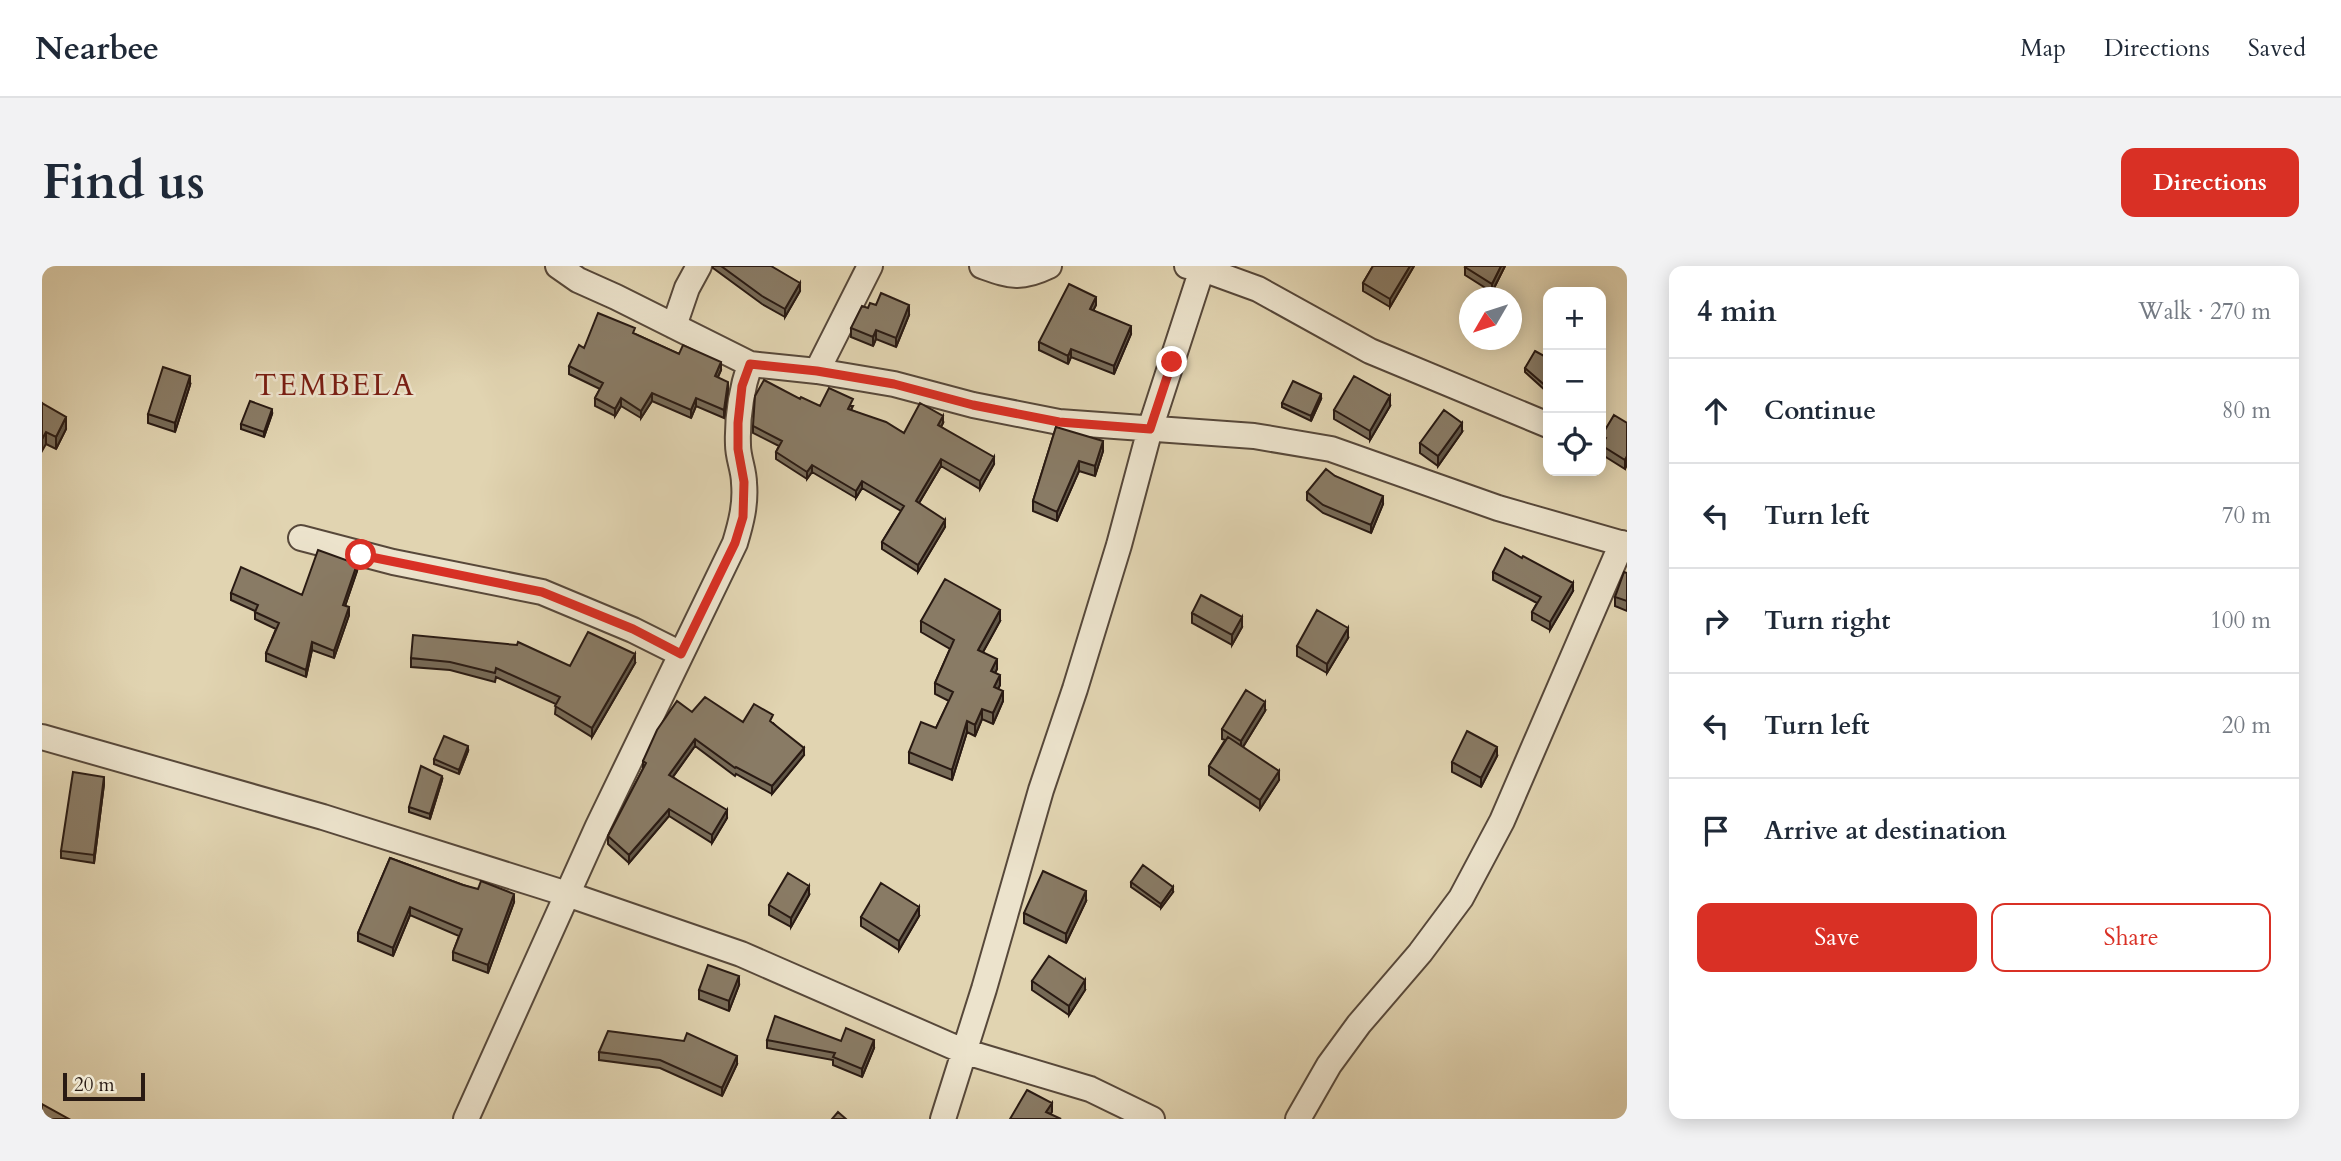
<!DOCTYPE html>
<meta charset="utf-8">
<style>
:root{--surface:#fff;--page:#f2f2f3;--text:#1f2937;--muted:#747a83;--line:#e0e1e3;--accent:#d93025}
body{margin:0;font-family:Cardo,serif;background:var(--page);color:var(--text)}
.controls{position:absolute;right:21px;top:21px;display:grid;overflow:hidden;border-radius:14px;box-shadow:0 4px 18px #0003}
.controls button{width:63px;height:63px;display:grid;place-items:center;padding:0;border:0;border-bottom:2px solid var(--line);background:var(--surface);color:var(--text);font:35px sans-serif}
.compass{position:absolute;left:1417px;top:21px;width:63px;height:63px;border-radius:50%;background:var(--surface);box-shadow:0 4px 18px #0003;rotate:231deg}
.scale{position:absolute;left:21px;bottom:18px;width:82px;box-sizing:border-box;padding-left:7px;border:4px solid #291a13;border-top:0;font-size:19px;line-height:24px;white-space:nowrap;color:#291a13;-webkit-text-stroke:5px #ece3cc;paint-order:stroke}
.stop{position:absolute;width:21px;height:21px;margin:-16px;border:5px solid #d93025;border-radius:50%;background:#fff}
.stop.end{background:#d93025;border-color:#fff;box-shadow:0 2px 7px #0008}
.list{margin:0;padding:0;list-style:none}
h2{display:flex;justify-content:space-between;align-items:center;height:91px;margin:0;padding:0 28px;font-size:30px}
h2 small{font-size:23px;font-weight:400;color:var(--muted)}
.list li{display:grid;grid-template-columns:46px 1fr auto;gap:21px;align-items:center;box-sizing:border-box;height:105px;padding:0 28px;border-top:2px solid var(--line)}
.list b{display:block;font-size:26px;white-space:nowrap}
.list em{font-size:23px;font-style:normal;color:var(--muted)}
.actions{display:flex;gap:14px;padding:21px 28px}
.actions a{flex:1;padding:16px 0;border:2px solid var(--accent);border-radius:14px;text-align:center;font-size:24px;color:var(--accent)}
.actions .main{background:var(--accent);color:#fff}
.icon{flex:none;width:38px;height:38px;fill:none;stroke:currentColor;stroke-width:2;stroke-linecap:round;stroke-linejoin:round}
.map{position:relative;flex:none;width:1585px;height:853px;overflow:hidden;border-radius:14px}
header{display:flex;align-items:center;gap:42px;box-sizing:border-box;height:98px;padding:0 35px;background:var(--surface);border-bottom:2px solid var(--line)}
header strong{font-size:33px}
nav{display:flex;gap:38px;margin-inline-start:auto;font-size:24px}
.intro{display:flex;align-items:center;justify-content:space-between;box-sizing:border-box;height:168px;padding:0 42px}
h1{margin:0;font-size:49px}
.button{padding:18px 32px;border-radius:14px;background:var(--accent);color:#fff;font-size:24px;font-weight:700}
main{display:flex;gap:42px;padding:0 42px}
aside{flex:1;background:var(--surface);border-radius:14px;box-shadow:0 4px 18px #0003}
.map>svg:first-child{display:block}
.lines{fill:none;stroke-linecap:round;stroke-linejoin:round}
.street-casing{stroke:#57483a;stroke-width:28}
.street{stroke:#ece3cc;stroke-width:24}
.wall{fill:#766a57;stroke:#291a13;stroke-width:2}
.shaded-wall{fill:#605647;stroke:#291a13;stroke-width:2}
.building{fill:#897b65;stroke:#291a13;stroke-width:2}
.route{stroke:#d93025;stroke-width:9}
.labels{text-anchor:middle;stroke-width:5;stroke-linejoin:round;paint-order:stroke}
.quarter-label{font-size:30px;letter-spacing:2px;fill:#7a1f14;stroke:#ece3cc}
</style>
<header>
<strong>Nearbee</strong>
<nav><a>Map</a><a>Directions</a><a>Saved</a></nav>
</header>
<div class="intro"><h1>Find us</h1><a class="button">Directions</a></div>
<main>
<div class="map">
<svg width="1585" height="853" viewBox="0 0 1585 853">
<rect width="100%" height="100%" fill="#e1d4b1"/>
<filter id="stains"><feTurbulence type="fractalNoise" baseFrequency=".00286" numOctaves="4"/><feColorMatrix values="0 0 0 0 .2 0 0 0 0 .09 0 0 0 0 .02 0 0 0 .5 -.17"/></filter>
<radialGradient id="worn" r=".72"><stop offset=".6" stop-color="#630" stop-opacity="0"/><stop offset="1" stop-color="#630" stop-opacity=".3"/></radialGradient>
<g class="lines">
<defs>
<path id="street" d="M516,0L536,14L574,31L708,98L775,105L852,118L931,139L1017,156L1212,170L1289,183L1456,242L1585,279
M940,0C969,10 978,14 1007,0
M1145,0L1161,3L1216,23L1328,85L1506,159
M632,60L645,22L657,0
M775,105L828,0
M259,272L351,296L500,326L591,364L639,388
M0,471L281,551L525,628L699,688L921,785L1048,823L1110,853
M424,853L556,560L693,277C699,257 704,238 702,217C702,204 696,192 696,179C695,151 699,125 708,98
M901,853L942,723L999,524L1033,423L1077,279L1108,163L1161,0
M1256,853L1287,799L1317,758L1378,687L1419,632L1460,555L1580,277"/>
</defs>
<!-- street casing -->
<use href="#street" class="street-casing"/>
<!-- street -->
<use href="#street" class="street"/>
</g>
<!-- wall -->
<path class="wall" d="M671,0H729L758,25L743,51L720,38L671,2Z
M1331,0H1372L1348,41L1321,25V17Z
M1463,0L1450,26L1423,9V1Z
M1054,39L1051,44L1089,68L1072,108L1029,91L1026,98L997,84V76Z
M826,42L867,49L854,81L834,73L831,80L809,71V62Z
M593,68L637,88L679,104L676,111L686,124L682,152L654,140L649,152L610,135L599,152L579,140L573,150L553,140V132L558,123L527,108V100L542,82Z
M1506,92V130H1505V126L1483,106V102Z
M148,119L133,166L106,157V148Z
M1279,133L1269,155L1240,141V137Z
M0,137L24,163L14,183L4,178Z
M778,140H811L809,144L862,167L901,157L899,161L952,198L938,223L899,200L877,237L903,261L876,306L840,283V276L859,245L820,222L814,232L770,206L765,213L734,193V186L737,180L711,167V160Z
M1348,140L1328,174L1292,153V144Z
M230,148L222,171L199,163V158Z
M1585,157L1583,203L1559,188L1560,169Z
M1014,161L1061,185L1053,210L1037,205L1015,255L991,245V235Z
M1420,166L1396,200L1378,187V177Z
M1293,210L1341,238L1329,267L1281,247L1265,234V226Z
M315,305L303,340L307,349L292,392L270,384L264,411L224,395V387L234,363L213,353V345L189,334V327L260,329Z
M1451,306L1531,325L1508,364L1490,354V346L1495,337L1451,314Z
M1585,307V345L1573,340V331Z
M1150,347L1200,361L1190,379L1150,357Z
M879,355H958L941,386L955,403L953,407L958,419L956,423L961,435L951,458L940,453L933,470L925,466L910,514L867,497V486L894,462L907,435L893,428V417L908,383L879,366Z
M1306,372L1285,407L1255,390V380Z
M369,392L528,400L593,397L550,471L513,448L514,438L454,411L453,416L408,404L369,401Z
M1223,445L1201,481L1237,514L1218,543L1167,509V500L1183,474L1180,473V463Z
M650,446L701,456L731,457L762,489L730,528L694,508L693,510L653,480L631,511L685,552L670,577L627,550L587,597L566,578V570L601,503V495Z
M426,485L417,508L392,498V493Z
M1455,490L1439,521L1410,506V496Z
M400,514L388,553L367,546V541Z
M62,518L52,597L19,592V585Z
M348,592L421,619L472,636L446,707L411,694V686L417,670L368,649L351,690L316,675V667Z
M1089,616L1131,626L1119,642L1089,621Z
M767,629L749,661L727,649V639Z
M1044,635L1024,677L982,657V647Z
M877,650L857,684L819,660V651Z
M990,715L1043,724L1027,749L990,724Z
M697,719L687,745L657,733V724Z
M725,774L799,775L832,782L820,811L791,799V794L725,782Z
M557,786L695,798L680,830L618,802L557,794Z"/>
<!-- shaded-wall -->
<path class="shaded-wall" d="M1368,0H1372L1348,41V33Z
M1459,0H1463L1450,26V18Z
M758,17V25L743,51V43Z
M1054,31V39L1048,51V43Z
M867,39V49L854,81V72Z
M1089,60V68L1072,108V100Z
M834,64V73L831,80V71Z
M1029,83V91L1026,98V90Z
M679,96V104L673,117V110Z
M148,110V119L133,166V157Z
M686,116V124L682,152V144Z
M610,127V135L599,152V145Z
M1279,128V133L1269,155V150Z
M1348,130V140L1328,174V165Z
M579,132V140L573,150V143Z
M654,132V140L649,152V144Z
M230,143V148L222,171V166Z
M901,150V157L896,166V159Z
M24,151V163L14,183V171Z
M1420,157V166L1396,200V190Z
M4,166V178L0,185V173Z
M1061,175V185L1053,210V200Z
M1585,190V199L1583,203V194Z
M952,191V198L938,223V215Z
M899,193V200L874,242V235Z
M1037,195V205L1015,255V246Z
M770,199V206L765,213V206Z
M820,215V222L814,232V225Z
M1341,230V238L1329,267V259Z
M903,254V261L876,306V299Z
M315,298V305L301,346V339Z
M1531,317V325L1508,364V356Z
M307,341V349L292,392V385Z
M958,344V355L936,395V384Z
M1200,351V361L1190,379V369Z
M1306,362V372L1285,407V398Z
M270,376V384L264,411V404Z
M593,388V397L550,471V462Z
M955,393V403L949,415V405Z
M958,409V419L952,431V421Z
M961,425V435L951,458V447Z
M1223,436V445L1199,484V475Z
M940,443V453L933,470V459Z
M925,455V466L910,514V504Z
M653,473V480L627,516V509Z
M426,480V485L417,508V504Z
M1455,481V490L1439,521V512Z
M762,482V489L730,528V520Z
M1237,505V514L1218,543V534Z
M400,510V514L388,553V548Z
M62,511V518L52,597V589Z
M627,543V550L587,597V589Z
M685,544V552L670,577V569Z
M767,620V629L749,661V652Z
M1131,621V626L1119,642V638Z
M1044,625V635L1024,677V668Z
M472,628V636L446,707V699Z
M368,641V649L351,690V682Z
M877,641V650L857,684V675Z
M697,710V719L687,745V735Z
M1043,714V724L1027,749V740Z
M832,774V782L820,811V803Z
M695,790V798L680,830V822Z
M1010,837V846L1005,853L1004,846Z"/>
<!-- building -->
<path class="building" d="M679,0H729L758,17L743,43L720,30Z
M1331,0H1368L1348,33L1321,17Z
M1424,0H1459L1450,18L1423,1Z
M1027,18L1054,31L1048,43L1089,60L1072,100L1029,83L1026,90L997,76Z
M839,27L867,39L854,72L834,64L831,71L809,62L820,40L826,42L828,37L834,39Z
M556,47L593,62L591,67L637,88L641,79L679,96L673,110L686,116L682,144L654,132L649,144L610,127L599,145L579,132L573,143L553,132L561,117L527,100L537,79L542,82Z
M1493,85L1506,92V122L1483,102Z
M121,101L148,110L133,157L106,148Z
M1312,110L1348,130L1328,165L1292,144Z
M722,114L758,133L759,131L778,140L787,122L811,133L806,143L844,156L862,167L878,137L901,150L896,159L952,191L938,215L899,193L874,235L903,254L876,299L840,276L862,240L820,215L814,225L770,199L765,206L734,186L740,175L711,160L713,130Z
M1251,115L1279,128L1269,150L1240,137Z
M208,135L230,143L222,166L199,158Z
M0,137L24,151L14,171L4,166L0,173Z
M1402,144L1420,157L1396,190L1378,177Z
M1572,149L1585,157V190L1583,194L1559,179L1564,172L1560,169Z
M1014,161L1061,175L1053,200L1037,195L1015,246L991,235Z
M1284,203L1293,210L1341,230L1329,259L1281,239L1265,226Z
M1463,282L1480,292L1481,290L1531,317L1508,356L1490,346L1499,331L1451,306Z
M276,284L315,298L301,339L307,341L292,385L270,376L264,404L224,387L237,357L213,346L216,339L189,327L199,301L260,329Z
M1582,306L1585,307V335L1573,331Z
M903,313L958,344L936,384L955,393L949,405L958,409L952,421L961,425L951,447L940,443L933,459L925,455L910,504L867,486L879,456L894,462L911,426L893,417L912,374L879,355Z
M1159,329L1200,351L1190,369L1150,347Z
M1275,344L1306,362L1285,398L1255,380Z
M546,366L593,388L550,462L513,440L518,431L454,402L453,407L408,396L369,392L371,369L475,379L476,376L528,400Z
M1204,424L1223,436L1199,475L1180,463Z
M663,431L701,456L712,438L731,449L728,455L762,482L730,520L694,501L693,502L653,473L627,509L685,544L670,569L627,543L587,589L566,570L604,497L601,495L615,464L635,435L650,446Z
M1425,465L1455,481L1439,512L1410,496Z
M402,470L426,480L417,504L392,493Z
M1186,471L1237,505L1218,534L1167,500Z
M379,500L400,510L388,548L367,541Z
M31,506L62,511L52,589L19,585Z
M348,592L421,619L436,623L439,615L472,628L446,699L411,686L420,663L368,641L351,682L316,667Z
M1101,599L1131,621L1119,638L1089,616Z
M1001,605L1044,625L1024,668L982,647Z
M746,607L767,620L749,652L727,639Z
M839,617L877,641L857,675L819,651Z
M1007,690L1043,714L1027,740L990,715Z
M666,699L697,710L687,735L657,724Z
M733,750L799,775L804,762L832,774L820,803L791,791L793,787L725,774Z
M566,765L642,775L645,767L695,790L680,822L618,794L557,786Z
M985,824L1010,837L1004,846L1019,853H968Z
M0,838L27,853H0Z
M796,846L804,853H790Z"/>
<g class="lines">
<!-- route -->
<path class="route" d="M319,289L500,326L591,363L639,388L693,277L701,251L702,216L696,183V157L700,120L708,98L775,105L852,118L931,139L1017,156L1108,163L1130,96"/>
</g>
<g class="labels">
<!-- quarter labels -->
<g class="quarter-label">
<text x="293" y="129">TEMBELA</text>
</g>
</g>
<rect width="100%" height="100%" filter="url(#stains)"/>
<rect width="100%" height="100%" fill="url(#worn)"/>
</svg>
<div class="controls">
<button>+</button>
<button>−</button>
<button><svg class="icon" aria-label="locate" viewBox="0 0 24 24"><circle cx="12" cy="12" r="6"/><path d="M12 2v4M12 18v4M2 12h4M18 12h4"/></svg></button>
</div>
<svg class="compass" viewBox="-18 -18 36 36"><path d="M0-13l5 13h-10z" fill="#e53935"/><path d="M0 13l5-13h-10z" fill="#747a83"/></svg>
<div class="scale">20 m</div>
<div class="stop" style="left:319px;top:289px"></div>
<div class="stop end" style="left:1130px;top:96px"></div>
</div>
<aside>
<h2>4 min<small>Walk · 270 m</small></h2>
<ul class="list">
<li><svg class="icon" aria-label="ahead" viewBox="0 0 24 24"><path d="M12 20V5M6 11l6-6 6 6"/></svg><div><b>Continue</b></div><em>80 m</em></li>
<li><svg class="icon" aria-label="left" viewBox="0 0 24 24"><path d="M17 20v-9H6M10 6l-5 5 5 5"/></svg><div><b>Turn left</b></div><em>70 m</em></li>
<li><svg class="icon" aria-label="right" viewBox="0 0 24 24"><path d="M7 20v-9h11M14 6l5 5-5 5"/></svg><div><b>Turn right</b></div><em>100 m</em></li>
<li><svg class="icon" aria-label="left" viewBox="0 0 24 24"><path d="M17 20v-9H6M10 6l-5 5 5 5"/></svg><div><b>Turn left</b></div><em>20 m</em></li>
<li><svg class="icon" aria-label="arrive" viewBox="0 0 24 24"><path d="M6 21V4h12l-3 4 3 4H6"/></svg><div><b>Arrive at destination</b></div></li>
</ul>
<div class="actions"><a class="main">Save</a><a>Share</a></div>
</aside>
</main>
